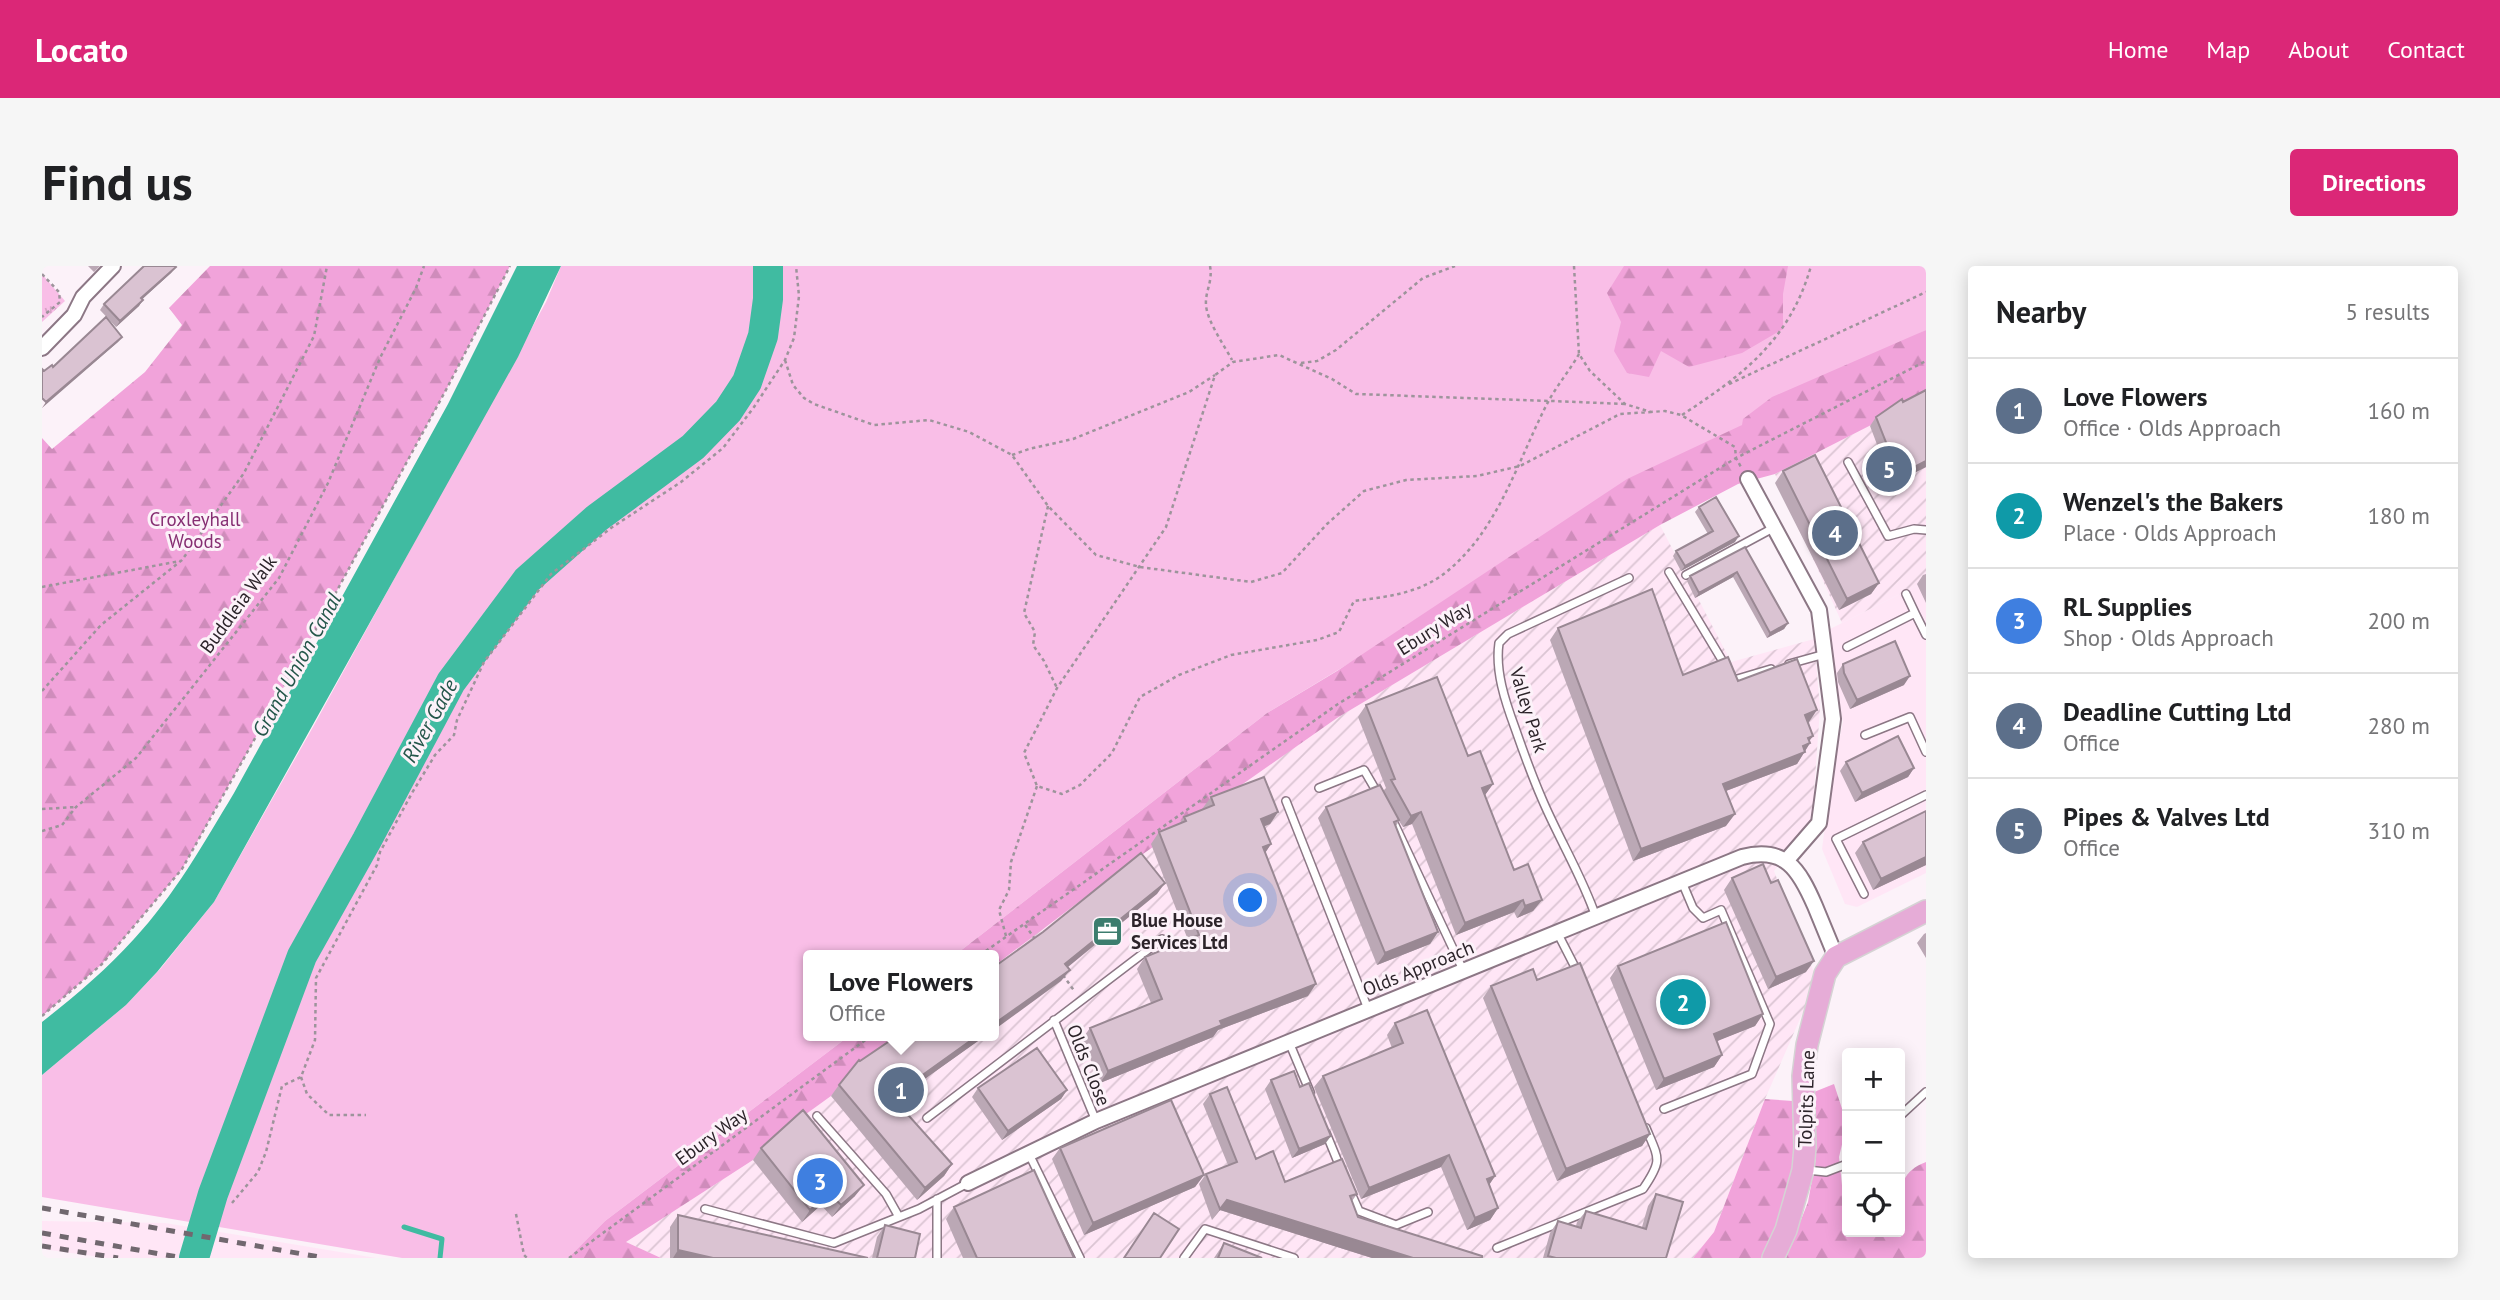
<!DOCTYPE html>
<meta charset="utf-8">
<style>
:root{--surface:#fff;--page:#f6f6f6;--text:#202124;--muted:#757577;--line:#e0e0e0;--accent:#db2777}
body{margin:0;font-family:"PT Sans",sans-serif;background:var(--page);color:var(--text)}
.controls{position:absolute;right:21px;bottom:21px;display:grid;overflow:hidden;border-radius:7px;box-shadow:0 4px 18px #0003}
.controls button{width:63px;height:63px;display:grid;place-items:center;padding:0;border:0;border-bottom:2px solid var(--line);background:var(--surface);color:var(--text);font:35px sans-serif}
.you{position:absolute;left:1209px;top:635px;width:24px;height:24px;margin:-18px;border:5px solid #fff;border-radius:50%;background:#1a73e8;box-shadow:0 0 0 10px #1a73e833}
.badge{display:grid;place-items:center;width:46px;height:46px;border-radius:50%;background:var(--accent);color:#fff;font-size:23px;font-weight:700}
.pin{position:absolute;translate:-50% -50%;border:4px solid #fff;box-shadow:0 2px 7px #0006}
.popup{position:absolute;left:761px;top:684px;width:196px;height:91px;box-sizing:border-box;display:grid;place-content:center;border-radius:7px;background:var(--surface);filter:drop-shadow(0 2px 5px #0005);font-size:23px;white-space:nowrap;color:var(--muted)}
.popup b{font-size:26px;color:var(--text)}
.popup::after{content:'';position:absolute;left:50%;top:100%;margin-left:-14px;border:14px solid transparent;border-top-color:var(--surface)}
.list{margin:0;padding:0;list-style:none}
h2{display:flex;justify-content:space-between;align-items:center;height:91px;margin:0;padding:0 28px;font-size:30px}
h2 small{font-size:23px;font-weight:400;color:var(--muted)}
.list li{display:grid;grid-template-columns:46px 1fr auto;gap:21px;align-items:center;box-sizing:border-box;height:105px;padding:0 28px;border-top:2px solid var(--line)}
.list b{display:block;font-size:26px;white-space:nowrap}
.list p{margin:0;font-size:23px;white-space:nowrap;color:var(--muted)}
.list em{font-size:23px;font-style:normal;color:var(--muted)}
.icon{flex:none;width:38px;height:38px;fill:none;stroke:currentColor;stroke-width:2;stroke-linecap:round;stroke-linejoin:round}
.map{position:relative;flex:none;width:1884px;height:992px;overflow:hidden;border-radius:7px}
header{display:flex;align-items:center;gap:42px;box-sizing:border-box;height:98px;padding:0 35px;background:var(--accent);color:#fff}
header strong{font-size:33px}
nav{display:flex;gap:38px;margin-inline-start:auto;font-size:24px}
.intro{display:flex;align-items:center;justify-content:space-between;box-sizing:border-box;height:168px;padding:0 42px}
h1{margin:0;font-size:49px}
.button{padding:18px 32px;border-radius:7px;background:var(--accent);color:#fff;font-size:24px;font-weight:700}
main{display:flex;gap:42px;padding:0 42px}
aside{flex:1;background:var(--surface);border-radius:7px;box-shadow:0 4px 18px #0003}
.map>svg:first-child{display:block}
.built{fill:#ffe6f6}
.industrial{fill:url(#industrial-furrows)}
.grass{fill:#f9bee7}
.forest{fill:url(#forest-firs)}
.park{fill:url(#park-tufts)}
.water{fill:#40bba1}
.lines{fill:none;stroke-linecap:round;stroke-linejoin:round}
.stream{stroke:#40bba1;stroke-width:5}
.river{stroke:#40bba1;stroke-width:30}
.lane-casing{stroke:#8c7785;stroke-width:10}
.street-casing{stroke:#8c7785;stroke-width:18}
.primary-casing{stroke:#d5d3d4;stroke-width:24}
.path{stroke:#9d949b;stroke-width:2.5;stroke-dasharray:3.5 3.5;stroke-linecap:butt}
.lane{stroke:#fff;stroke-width:7}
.street{stroke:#fff;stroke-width:14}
.primary{stroke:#e6acd7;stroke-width:21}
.rail{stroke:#71686f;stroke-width:5;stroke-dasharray:9 9;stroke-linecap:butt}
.wall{fill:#bba8b5}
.shaded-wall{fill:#998893}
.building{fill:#dac3d2;stroke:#998893;stroke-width:2}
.labels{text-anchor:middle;stroke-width:6;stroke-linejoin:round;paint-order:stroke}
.park-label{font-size:19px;fill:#862e72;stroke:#fcf2f9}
.street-label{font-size:19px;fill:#2c242a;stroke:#fcf2f9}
.poi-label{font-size:19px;font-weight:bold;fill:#2c242a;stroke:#fcf2f9;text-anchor:start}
.water-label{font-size:21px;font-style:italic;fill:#24564a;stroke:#fcf2f9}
</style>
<header>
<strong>Locato</strong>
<nav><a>Home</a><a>Map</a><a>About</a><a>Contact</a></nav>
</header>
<div class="intro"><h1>Find us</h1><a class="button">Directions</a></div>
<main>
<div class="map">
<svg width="1884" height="992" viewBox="0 0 1884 992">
<defs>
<pattern id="industrial-furrows" width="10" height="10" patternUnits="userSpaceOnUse" patternTransform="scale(1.75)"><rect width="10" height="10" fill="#ffe6f6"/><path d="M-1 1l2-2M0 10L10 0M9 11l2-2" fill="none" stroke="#dbc5d3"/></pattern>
<pattern id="forest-firs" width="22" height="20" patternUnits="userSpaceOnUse" patternTransform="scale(1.75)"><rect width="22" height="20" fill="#f1a3da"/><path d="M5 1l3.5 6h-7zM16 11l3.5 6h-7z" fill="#cf8cbb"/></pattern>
<pattern id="park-tufts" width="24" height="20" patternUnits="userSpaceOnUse" patternTransform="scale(1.75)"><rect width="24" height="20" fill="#f9bee7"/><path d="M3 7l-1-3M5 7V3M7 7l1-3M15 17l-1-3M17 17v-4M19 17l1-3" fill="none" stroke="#d6a3c6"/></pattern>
</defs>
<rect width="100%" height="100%" fill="#fcf2f9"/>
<!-- built -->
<path class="built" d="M1884,315V607L1815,641L1803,638L1780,583L1790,507L1801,456L1784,365Z
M0,955L123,957L334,992H65L0,983Z"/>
<!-- industrial -->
<path class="industrial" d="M1884,131V315L1800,357L1733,208Z
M1618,259L1689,396L1772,373L1778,442L1770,555L1732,605L1775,714L1723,833L1672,966L1651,992H619L584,976L711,894L753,856L789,830L858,770H952V697L1109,578L1295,452Z"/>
<!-- grass -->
<path class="grass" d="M519,0H1884V64L1701,159L1225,447L913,689H766V770H807L563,955L526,992H360L0,931V809L84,739L119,702L172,636L271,461L504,36Z"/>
<!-- forest -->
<path class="forest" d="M168,0H468L405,122L273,365L140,603L60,698L0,750V172L10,183L103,106L140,59L127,42Z
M1582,0H1746L1741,28V63L1700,87L1647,101L1619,85L1607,111L1585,107L1572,85L1579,56L1565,27Z
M1884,64V131L1733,208L1696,218L1618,259L1295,452L1091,595L952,700V689H913L1225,447L1295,405L1585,213L1700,159L1701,153L1730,131Z
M807,770H859L824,796L789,830L753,856L711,894L584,976L619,992H526L563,955Z
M1792,818L1805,858L1797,891L1805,966H1858C1858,936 1851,908 1884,896V992H1744L1766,936L1774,892L1772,826Z
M1723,833L1751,835C1752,849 1756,864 1755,878C1752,916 1738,959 1719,992H1651L1672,966Z"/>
<!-- park -->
<path class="park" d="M0,8L23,35L0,56Z"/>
<!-- water -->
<path class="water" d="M475,0H519L476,91L172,636L115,706L84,739L0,809V756C33,730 64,704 92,673C132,630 162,577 192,527L406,138Z"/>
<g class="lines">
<!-- stream -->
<path class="stream" d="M362,961L400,973L398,992"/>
<!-- river -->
<path class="river" d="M152,992L171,928L260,690L325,574L409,416L485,314L555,252L651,181L686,145L705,116L721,70L726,33V0"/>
<defs>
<path id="lane" d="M1806,196L1846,270L1872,263L1884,264
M1627,306L1692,414L1729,403
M1644,309L1733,261
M1864,328L1873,347
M1805,381L1873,347L1884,369
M1747,398L1783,388
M1823,469L1868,451L1884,486
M1277,522L1322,504L1336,528
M1244,535L1326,743
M1352,557L1421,704
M1822,628L1794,573L1884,529
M1554,651C1540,610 1517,573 1500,533C1490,510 1481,485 1473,462C1463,435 1453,405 1457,377L1466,368L1587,312
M1516,668L1536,707
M1012,754L1054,855
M1247,776L1268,826
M1622,843L1710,808L1728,758L1679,644L1661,652L1651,642L1640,616
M775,850L844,928L857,951
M1858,850L1884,826
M885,852L1120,673
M1284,867L1298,901
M987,888L1038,992
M1765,904L1784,906L1805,898
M1308,925L1317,945L1354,959L1386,946
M895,933V992
M663,943L792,977L877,943L926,917
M1455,982L1601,923C1621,894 1617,893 1604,862
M1142,992L1163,963L1252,992"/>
<path id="street" d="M0,82L32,49L41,31L71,0
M1706,213L1777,344L1791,453L1777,557L1744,595
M926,917L1054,855L1700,591C1743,580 1757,603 1773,640C1780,657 1787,674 1794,691"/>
<path id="primary" d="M1731,992L1744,964L1761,904L1763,881L1761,810L1765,779L1783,708L1794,691L1884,645"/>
</defs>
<!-- lane casing -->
<use href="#lane" class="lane-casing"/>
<!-- street casing -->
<use href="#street" class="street-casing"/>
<!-- primary casing -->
<use href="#primary" class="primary-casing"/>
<!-- path -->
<path class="path" d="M1168,0C1171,16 1163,25 1164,39C1165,55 1182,79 1190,94
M1532,0L1537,88L1548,105L1583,138L1609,146L1623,145L1639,149L1693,181L1694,192L1699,201
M0,8L17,26L18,36L0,51
M1537,88C1528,104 1513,122 1505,138C1475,196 1455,269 1399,310C1373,328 1343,331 1312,335L1297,366L1275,374L1189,389L1137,409L1098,431L1070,487L1038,519L1020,528L995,520L982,487L1015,422L1124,261L1173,109L1191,96L1237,89L1290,113L1314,128L1507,135H1510L1583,138
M743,94L751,119L762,132L772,138L832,159L887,154L927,166L970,189L1006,240L1054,289L1098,301L1209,316L1240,307L1285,258L1322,225L1364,214L1435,210L1478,200L1578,148L1609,146
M1259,97L1275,95L1294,84L1381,12L1413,0
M1687,118L1884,26
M1640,149C1701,109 1748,74 1769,0
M970,189L987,183L1031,173L1147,126L1173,109
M1006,240L982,347L993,366L991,379L1002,395L1015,422
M0,321L138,295
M0,425L59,359L140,294L202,207L272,70L285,0
M0,543L34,541
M0,565L20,559L34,541L94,492L237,312L286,217L338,92L374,22L382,0
M983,659L993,673
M964,670L957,644L967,624L969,596L995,520
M938,689L1296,438L1694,192L1884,95
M1021,709L1033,726
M0,750L60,698L140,603L273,365L405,122L468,0
M259,811L265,828L287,849H324
M190,937L216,906L224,886L240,820L259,811L273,774L274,712L335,599L338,586L370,527L393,489L412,469L415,454L442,396L509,308L569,262L639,216L681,182L712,141L743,94L752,72L757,30L754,0
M474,948L482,989L485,992
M527,992L829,770"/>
<!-- lane -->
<use href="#lane" class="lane"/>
<!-- street -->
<use href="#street" class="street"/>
<!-- primary -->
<use href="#primary" class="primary"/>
<!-- rail -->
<path class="rail" d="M0,942L283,992
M0,967L141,992
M0,980L76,992"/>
</g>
<!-- wall -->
<path class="wall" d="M46,0H58L52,6Z
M134,1L129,7L100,33L97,40L74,61L58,44L62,38Z
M1884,124V201L1850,218L1828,160L1834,151Z
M1741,205L1837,317L1829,328L1797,344L1733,217Z
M1657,241L1693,276L1639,305L1631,290L1634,285L1666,268L1653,246Z
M1703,281L1746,357L1742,363L1725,372L1691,311L1653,332L1645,315L1648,310Z
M1884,308V337L1875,318L1881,309Z
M1516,362L1641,409L1696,415L1767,456L1766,457L1771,470L1767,475L1768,477L1755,498L1684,525V560L1591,595L1508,374Z
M1801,398L1862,419L1808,443L1796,416L1795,407Z
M1324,439L1426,490L1451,518L1443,529L1472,604L1500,634L1491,645L1475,652L1472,646L1414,669L1370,558L1361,561L1357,555L1354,560L1396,666L1388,678L1335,699L1276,552L1284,541L1341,525L1344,522L1316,451Z
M1804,496L1872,502L1866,511L1813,536L1798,505Z
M1169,531L1236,546L1228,558L1222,560L1229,578L1223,587L1266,730L1176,764L1171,771L1058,817L1040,773L1048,762L1109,737L1095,703L1103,691L1146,674L1109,578L1117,566L1137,558L1142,551L1160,543Z
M1884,545V599L1831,624L1813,587L1821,576Z
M1690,612L1764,706L1726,723L1682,624Z
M1884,667V692L1875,677L1882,668Z
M1576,700L1721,748L1713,760L1674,775L1680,789L1672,801L1614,824L1568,712Z
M1495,714L1608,868L1600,880L1515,915L1441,732L1449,720Z
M1353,757L1453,910L1447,919L1456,942L1448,954L1425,964L1399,901L1319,933L1272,821L1281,810L1350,782L1345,769Z
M855,770H943L853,834L910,898L902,910L875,934L789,830L797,819L818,795Z
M1229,814L1283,878L1250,892L1223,823Z
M936,822L1025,824L1019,833L960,874L930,831Z
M1168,828L1214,893L1243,916L1315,928L1310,935L1316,951L1440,992H1330L1178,944L1170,954L1157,918L1164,908L1186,899L1161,838Z
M719,882L813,930L790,951L779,939L760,956L711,894Z
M1018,882L1162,909L1153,921L1042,969L1010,893Z
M1614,928L1624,992H1501L1508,967L1516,955L1534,960L1535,956L1544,945L1600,961L1606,940Z
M912,941L1032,992H921L904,953Z
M636,949L826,992H628V961Z
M843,959L873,992H830L835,971Z
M1182,977L1220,992H1172Z"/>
<!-- shaded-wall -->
<path class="shaded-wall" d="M134,1L129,7L95,38L99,32Z
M101,34L97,40L74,61L78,55Z
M80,71L76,76L0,142L4,136Z
M1884,195V201L1850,218L1857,209Z
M1697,270L1693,276L1639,305L1643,300Z
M1695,306L1691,311L1653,332L1657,327Z
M1837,317L1829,328L1797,344L1805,333Z
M1746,357L1742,363L1725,372L1728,367Z
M1868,410L1862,419L1808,443L1815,434Z
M1775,444L1767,456L1755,461L1763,449Z
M1771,470L1764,479L1768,477L1755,498L1673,529L1681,518Z
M1872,502L1866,511L1813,536L1820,527Z
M1451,518L1443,529L1440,522Z
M1236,546L1228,558L1211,565L1219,553Z
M1379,546L1370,558L1361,561L1369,550Z
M1693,548L1684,560L1591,595L1599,583Z
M1229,578L1221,590V581Z
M1884,591V599L1831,624L1839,613Z
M1123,617L1115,628L1015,710L1023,698Z
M1481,634L1472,646L1414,669L1423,657Z
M1500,634L1491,645L1475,652L1483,640Z
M1396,666L1388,678L1335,699L1343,687Z
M1772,695L1764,706L1726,723L1734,711Z
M1028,704L1019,715L952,764V758Z
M1274,718L1266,730L1176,764L1171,771L1058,817L1066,805L1178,755Z
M1721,748L1713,760L1663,780L1672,768Z
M935,770H943L842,842L850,831Z
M1680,789L1672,801L1614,824L1622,813Z
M1025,824L1019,833L960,874L966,865Z
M1608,868L1600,880L1515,915L1524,903Z
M1289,870L1283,878L1250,892L1257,883Z
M1407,889L1399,901L1319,933L1327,922Z
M910,898L902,910L875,934L883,922Z
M1162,909L1153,921L1042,969L1051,957Z
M1453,910L1445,922V913Z
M822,919L813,930L790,951L799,939Z
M787,927L779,939L760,956L768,944Z
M1185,934L1371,992H1330L1178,944L1170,954Z
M1456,942L1448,954L1425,964L1433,952Z
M636,984L671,992H631Z"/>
<!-- building -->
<path class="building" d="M102,0H133L134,1L99,32L101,34L78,55L62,38Z
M64,51L80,71L4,136L0,132V103L2,105L10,99L11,101Z
M1884,124V195L1857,209L1834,151L1860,133L1861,136Z
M1773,189L1837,317L1805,333L1741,205Z
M1674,231L1697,270L1643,300L1634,285L1671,265L1657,241Z
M1703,281L1746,357L1728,367L1695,306L1657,327L1648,310Z
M1610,323L1641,409L1686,391L1696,415L1755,393L1775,444L1763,449L1771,470L1766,472L1768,477L1761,480L1763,486L1681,518L1693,548L1599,583L1516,362Z
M1853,375L1868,410L1815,434L1802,407L1801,398Z
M1395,411L1426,490L1438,485L1451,518L1440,522L1472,604L1486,598L1500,634L1483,640L1481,634L1423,657L1379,546L1369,550L1349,514L1353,513L1324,439Z
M1856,470L1872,502L1820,527L1804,496Z
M1222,511L1236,546L1219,553L1229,578L1221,581L1274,718L1178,755L1180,759L1066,805L1048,762L1120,733L1103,691L1157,669L1117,566L1144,555L1142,551L1172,539L1169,531Z
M1338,519L1357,554L1352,556L1396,666L1343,687L1284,541Z
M1884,545V591L1839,613L1821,576Z
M1099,587L1123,617L1023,698L1028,704L952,758V701L1001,666Z
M1721,598L1729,617L1736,614L1772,695L1734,711L1690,612Z
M1684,656L1721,748L1672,768L1680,789L1622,813L1576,700Z
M1538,697L1608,868L1524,903L1449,720L1491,703L1495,714Z
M1385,744L1453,910L1445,913L1456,942L1433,952L1407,889L1327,922L1281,810L1361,777L1353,757Z
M855,770H935L850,831L910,898L883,922L797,819L817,794L818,795Z
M995,782L1025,824L966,865L936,822Z
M1252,805L1258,821L1267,817L1289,870L1257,883L1229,814Z
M1185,821L1214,893L1231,885L1243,916L1300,893L1315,928L1308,930L1316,951L1440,990V992H1371L1185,934L1178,943L1164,908L1195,896L1168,828Z
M1129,834L1162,909L1051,957L1018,882Z
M761,844L822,919L799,939L787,927L768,944L719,882Z
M992,904L1032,992H935L912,941Z
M1614,928L1641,936L1624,992H1514L1506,990L1516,955L1539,962L1544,945L1604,963Z
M1112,947L1137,963L1118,992H1082Z
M636,949L826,992H671L636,984Z
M843,959L878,968L873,992H835Z
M1182,977L1220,992H1176Z"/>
<!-- icons -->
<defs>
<symbol id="office-square" viewBox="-11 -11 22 22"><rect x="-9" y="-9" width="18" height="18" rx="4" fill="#3c7d6e" stroke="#fcf2f9"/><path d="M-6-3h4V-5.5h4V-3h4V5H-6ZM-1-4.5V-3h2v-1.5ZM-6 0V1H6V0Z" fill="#fff"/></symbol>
</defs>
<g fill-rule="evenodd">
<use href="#office-square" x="1048" y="648" width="35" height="35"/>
</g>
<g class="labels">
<!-- park labels -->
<g class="park-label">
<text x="153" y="260">Croxleyhall<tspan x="153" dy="22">Woods</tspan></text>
</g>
<!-- street labels -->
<g class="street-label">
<text transform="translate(196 338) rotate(-54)" y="7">Buddleia Walk</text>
<text transform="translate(1392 362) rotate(-32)" y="7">Ebury Way</text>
<text transform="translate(1487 444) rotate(73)" y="7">Valley Park</text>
<text transform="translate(1376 702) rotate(-22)" y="7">Olds Approach</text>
<text transform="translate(1047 799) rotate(68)" y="7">Olds Close</text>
<text transform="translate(1764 833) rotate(-88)" y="7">Tolpits Lane</text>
<text transform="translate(669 870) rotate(-36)" y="7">Ebury Way</text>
</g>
<!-- poi labels -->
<g class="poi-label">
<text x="1089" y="661">Blue House<tspan x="1089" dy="22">Services Ltd</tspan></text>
</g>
<!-- water labels -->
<g class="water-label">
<text transform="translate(255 399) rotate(-61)" y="7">Grand Union Canal</text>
<text transform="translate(388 455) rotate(-61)" y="7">River Gade</text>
</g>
</g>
</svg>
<div class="controls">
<button>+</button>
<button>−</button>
<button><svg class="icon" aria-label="locate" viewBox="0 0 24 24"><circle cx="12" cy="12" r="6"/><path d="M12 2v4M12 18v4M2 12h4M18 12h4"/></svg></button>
</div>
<div class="you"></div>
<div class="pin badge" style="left:859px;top:824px;background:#5c6f8a">1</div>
<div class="popup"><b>Love Flowers</b>Office</div>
<div class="pin badge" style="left:1641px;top:736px;background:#0f9aa8">2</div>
<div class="pin badge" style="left:778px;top:915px;background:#3f7fe0">3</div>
<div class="pin badge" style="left:1793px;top:267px;background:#5c6f8a">4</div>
<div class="pin badge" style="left:1847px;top:203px;background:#5c6f8a">5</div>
</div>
<aside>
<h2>Nearby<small>5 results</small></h2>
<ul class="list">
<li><span class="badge" style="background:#5c6f8a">1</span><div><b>Love Flowers</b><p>Office · Olds Approach</p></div><em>160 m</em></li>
<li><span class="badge" style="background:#0f9aa8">2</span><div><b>Wenzel's the Bakers</b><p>Place · Olds Approach</p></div><em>180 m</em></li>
<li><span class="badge" style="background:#3f7fe0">3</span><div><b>RL Supplies</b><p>Shop · Olds Approach</p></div><em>200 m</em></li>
<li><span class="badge" style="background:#5c6f8a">4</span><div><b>Deadline Cutting Ltd</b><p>Office</p></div><em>280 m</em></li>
<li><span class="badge" style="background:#5c6f8a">5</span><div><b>Pipes &amp; Valves Ltd</b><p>Office</p></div><em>310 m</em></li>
</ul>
</aside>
</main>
